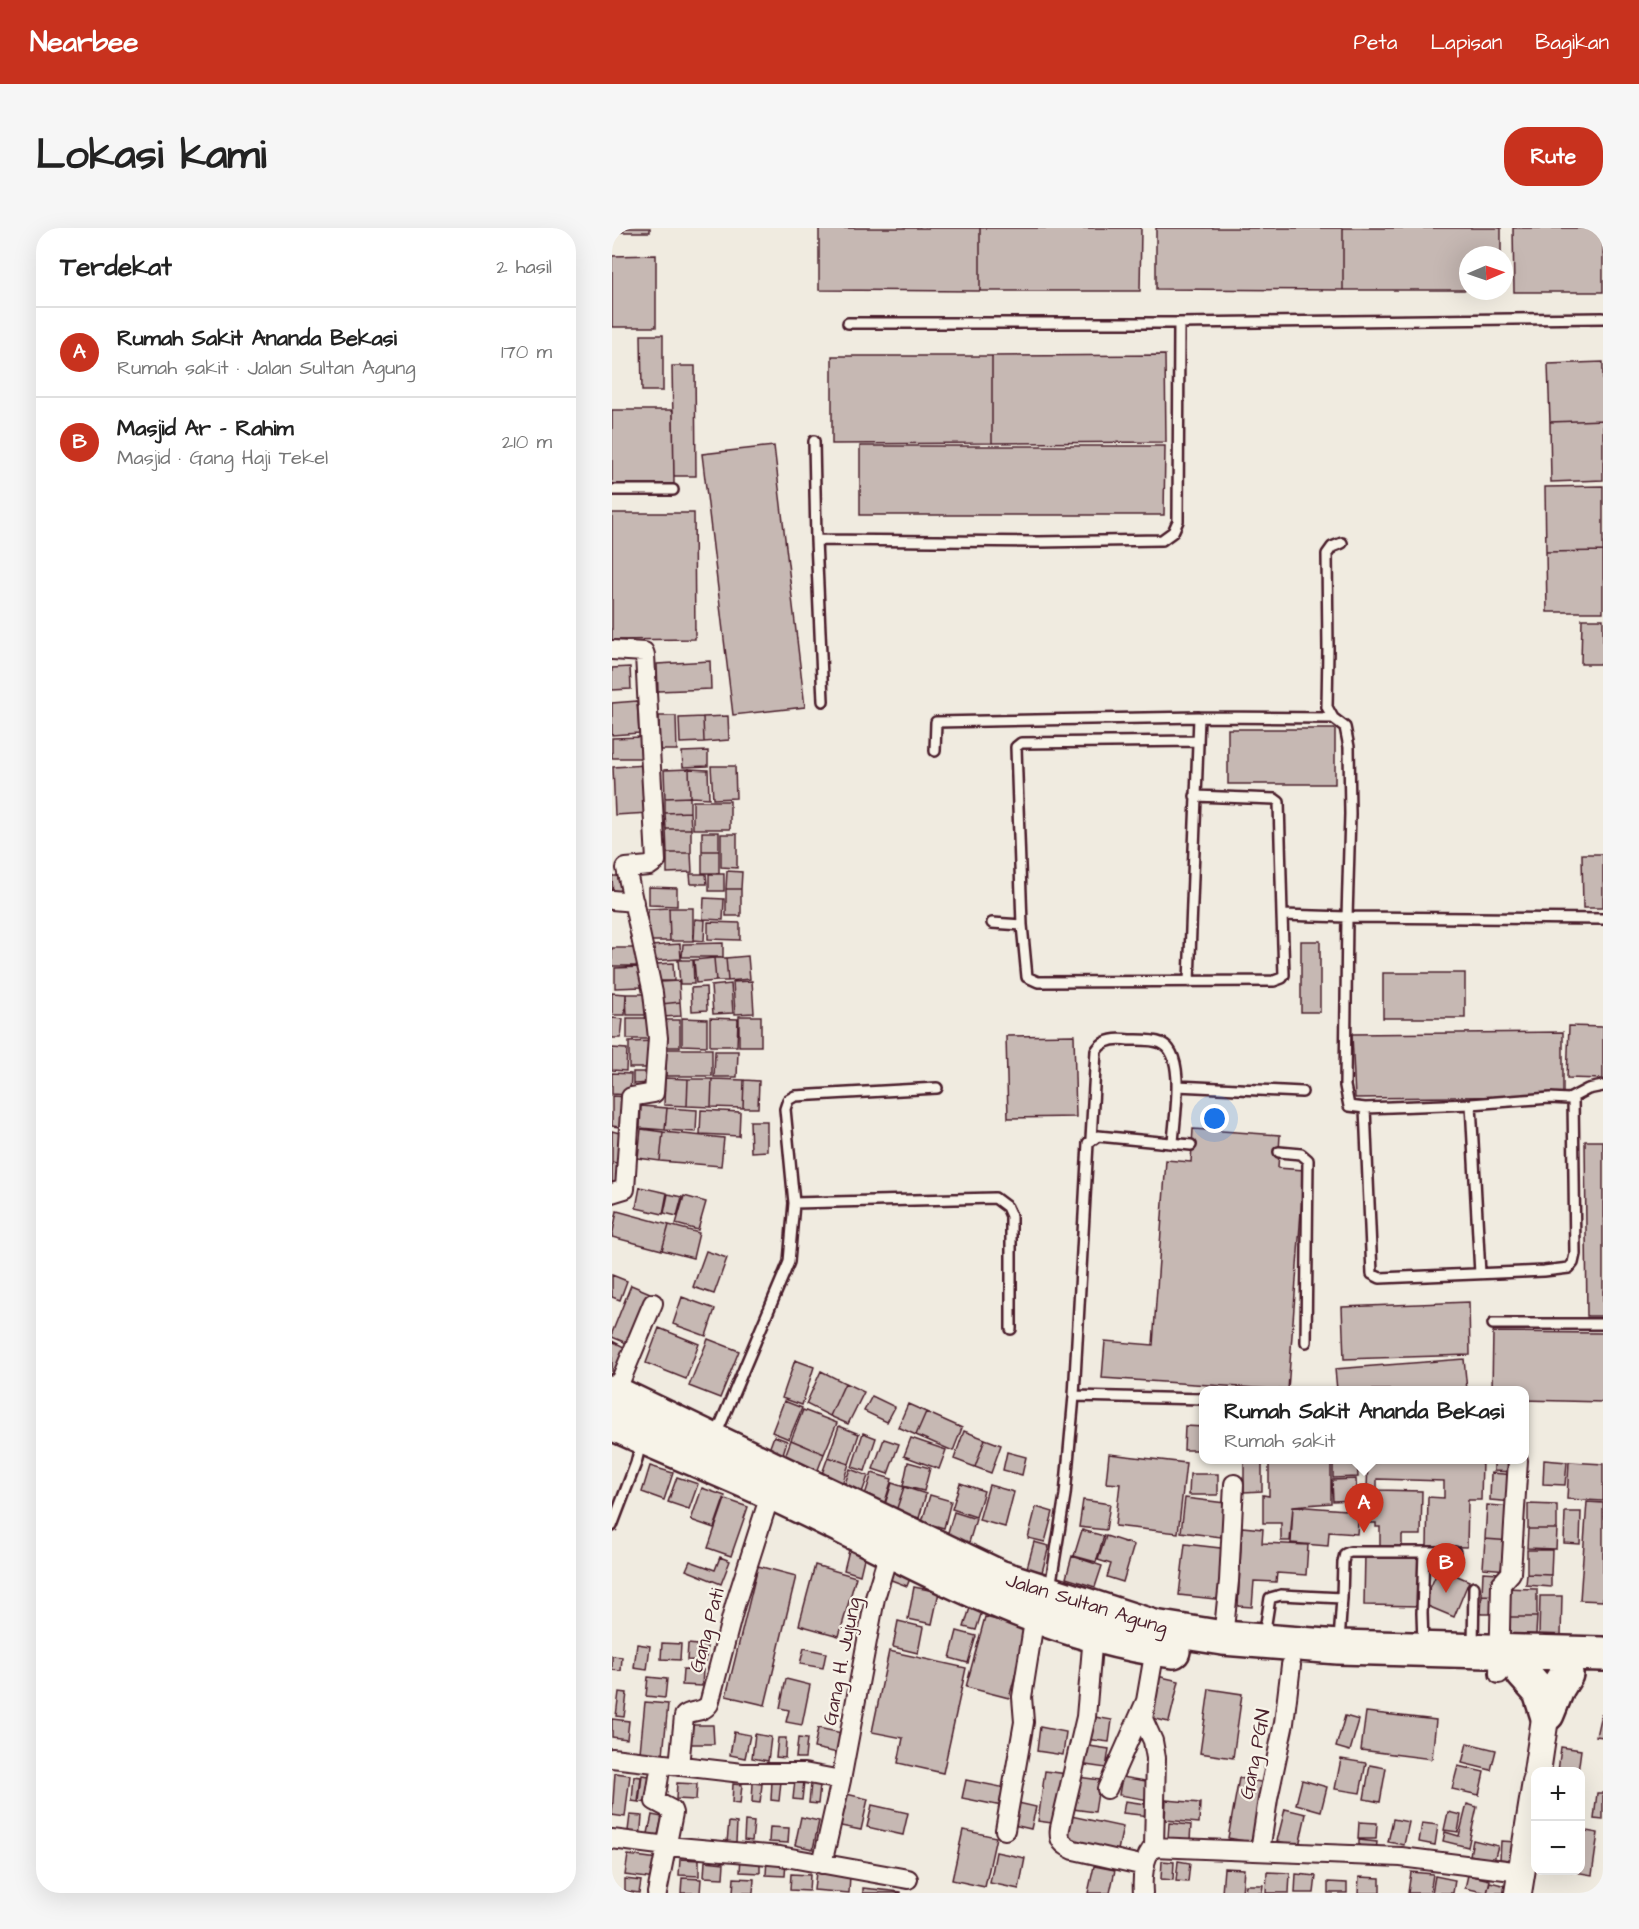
<!DOCTYPE html>
<html lang="id">
<meta charset="utf-8">
<style>
:root{--surface:#fff;--page:#f6f6f6;--text:#222;--muted:#767676;--line:#e0e0e0;--accent:#c8321e}
body{margin:0;font-family:"Architects Daughter",sans-serif;background:var(--page);color:var(--text)}
.controls{position:absolute;right:18px;bottom:18px;display:grid;overflow:hidden;border-radius:12px;box-shadow:0 6px 24px #0002}
.controls button{width:54px;height:54px;display:grid;place-items:center;padding:0;border:0;border-bottom:2px solid var(--line);background:var(--surface);color:var(--text);font:30px sans-serif}
.compass{position:absolute;left:847px;top:18px;width:54px;height:54px;border-radius:50%;background:var(--surface);box-shadow:0 6px 24px #0002;rotate:88deg}
.you{position:absolute;left:603px;top:891px;width:21px;height:21px;margin:-15px;border:4px solid #fff;border-radius:50%;background:#1a73e8;box-shadow:0 0 0 9px #1a73e833}
.badge{display:grid;place-items:center;width:39px;height:39px;border-radius:50%;background:var(--accent);color:#fff;font-size:20px;font-weight:700}
.pin{position:absolute;translate:-50% -50px;filter:drop-shadow(0 2px 3px #0008)}
.pin::after{content:'';position:absolute;top:32px;width:21px;height:18px;background:inherit;clip-path:polygon(0 0,100% 0,50% 100%)}
.popup{position:absolute;left:587px;top:1158px;width:330px;height:78px;box-sizing:border-box;display:grid;place-content:center;border-radius:12px;background:var(--surface);filter:drop-shadow(0 2px 4px #0005);font-size:20px;white-space:nowrap;color:var(--muted)}
.popup b{font-size:22px;color:var(--text)}
.popup::after{content:'';position:absolute;left:50%;top:100%;margin-left:-12px;border:12px solid transparent;border-top-color:var(--surface)}
.list{margin:0;padding:0;list-style:none}
h2{display:flex;justify-content:space-between;align-items:center;height:78px;margin:0;padding:0 24px;font-size:26px}
h2 small{font-size:20px;font-weight:400;color:var(--muted)}
.list li{display:grid;grid-template-columns:39px 1fr auto;gap:18px;align-items:center;box-sizing:border-box;height:90px;padding:0 24px;border-top:2px solid var(--line)}
.list b{display:block;font-size:22px;white-space:nowrap}
.list p{margin:0;font-size:20px;white-space:nowrap;color:var(--muted)}
.list em{font-size:20px;font-style:normal;color:var(--muted)}
.map{position:relative;flex:none;width:991px;height:1665px;overflow:hidden;border-radius:24px}
header{display:flex;align-items:center;gap:36px;box-sizing:border-box;height:84px;padding:0 30px;background:var(--accent);color:#fff}
header strong{font-size:28px}
nav{display:flex;gap:33px;margin-inline-start:auto;font-size:21px}
.intro{display:flex;align-items:center;justify-content:space-between;box-sizing:border-box;height:144px;padding:0 36px}
h1{margin:0;font-size:42px}
.button{padding:15px 27px;border-radius:24px;background:var(--accent);color:#fff;font-size:21px;font-weight:700}
main{display:flex;gap:36px;padding:0 36px}
aside{flex:1;background:var(--surface);border-radius:24px;box-shadow:0 6px 24px #0002}
.map>svg:first-child{display:block}
.building{fill:#c6b8b3;stroke:#4a1f2b;stroke-width:1.5}
.lines{fill:none;stroke-linecap:round;stroke-linejoin:round}
.lane-casing{stroke:#4a1f2b;stroke-width:14}
.street-casing{stroke:#4a1f2b;stroke-width:22}
.secondary-casing{stroke:#4a1f2b;stroke-width:30}
.highway-casing{stroke:#4a1f2b;stroke-width:38}
.lane{stroke:#f7f3e8;stroke-width:9}
.street{stroke:#f7f3e8;stroke-width:18}
.secondary{stroke:#f7f3e8;stroke-width:26}
.highway{stroke:#f7f3e8;stroke-width:33}
.labels{text-anchor:middle;stroke-width:4.5;stroke-linejoin:round;paint-order:stroke}
.street-label{font-size:20px;fill:#4a1f2b;stroke:#f7f3e8}
</style>
<header>
<strong>Nearbee</strong>
<nav><a>Peta</a><a>Lapisan</a><a>Bagikan</a></nav>
</header>
<div class="intro"><h1>Lokasi kami</h1><a class="button">Rute</a></div>
<main>
<aside>
<h2>Terdekat<small>2 hasil</small></h2>
<ul class="list">
<li><span class="badge">A</span><div><b>Rumah Sakit Ananda Bekasi</b><p>Rumah sakit · Jalan Sultan Agung</p></div><em>170 m</em></li>
<li><span class="badge">B</span><div><b>Masjid Ar - Rahim</b><p>Masjid · Gang Haji Tekel</p></div><em>210 m</em></li>
</ul>
</aside>
<div class="map">
<svg width="991" height="1665" viewBox="0 0 991 1665">
<rect width="100%" height="100%" fill="#f0ebe0"/>
<filter id="ink" filterUnits="userSpaceOnUse"><feTurbulence type="fractalNoise" baseFrequency=".0167" numOctaves="2"/><feDisplacementMap in="SourceGraphic" scale="12" xChannelSelector="R" yChannelSelector="G"/><feConvolveMatrix kernelMatrix="1 2 1 2 8 2 1 2 1" color-interpolation-filters="sRGB"/></filter>
<g filter="url(#ink)">
<!-- building -->
<path class="building" d="M0,0H38V4H0Z
M207,0H368V63L207,62Z
M368,0H529L528,63H368Z
M544,0H731V62L544,61Z
M731,0H889V27H856V62H731Z
M901,0H991V64H902Z
M44,27V99H0V28Z
M29,107H51V163H30Z
M553,127L554,214L380,215V128Z
M220,128H380V215L220,216Z
M991,134V192L938,194L936,136Z
M60,138H83L84,248H62Z
M0,182H61L62,256H0Z
M991,192V252L939,254L938,194Z
M162,218L193,479L121,487L90,226Z
M248,218H553L552,287H248Z
M991,258V323L934,324L933,259Z
M0,285H82L83,411L0,412Z
M991,323V384H935L934,324Z
M970,391H991V436H969Z
M98,433L99,461L46,463L45,436Z
M18,439L19,461L0,462V440Z
M25,473L27,505L0,507V475Z
M47,488H64L65,522H48Z
M116,488L117,512L92,514L91,489Z
M91,489L92,514L68,515L67,490Z
M616,501H723V556H616Z
M30,509L31,530H0V510Z
M96,523V538L71,539L70,524Z
M35,537L37,585L3,587L1,539Z
M99,538H123L124,570L101,571Z
M77,541L96,542L97,570L78,569Z
M77,541L78,569L53,570L52,542Z
M78,569V584L53,585V570Z
M81,573H118V601H81Z
M78,584L79,601H54L53,585Z
M54,601H79V625H55Z
M90,604H107V623H90Z
M109,606H125V640L109,639Z
M90,623H107V645H90Z
M55,625H79L80,644L55,645Z
M970,626H991V680H971Z
M115,643L130,644L129,661H114Z
M78,646H94L95,656H79Z
M97,646H112V663H97Z
M0,648H14L15,670H1Z
M37,659L65,660V678L37,677Z
M114,661H129V688H114Z
M92,670L112,671L111,692L91,691Z
M57,680L58,713H37L36,681Z
M57,680H81V713H58Z
M83,691L93,692L92,713L82,712Z
M96,694L128,695V712L96,711Z
M689,713H708V784H689Z
M111,715V729H70L71,716Z
M68,716L69,731L38,733V718Z
M0,720H25V738H0Z
M136,728L138,751L116,753L114,730Z
M102,730H114L116,753H104Z
M102,730L104,753L84,755L82,732Z
M66,732H81L82,756H68Z
M61,735L62,753H44V736Z
M30,739V759L3,760V740Z
M771,745H853V790H771Z
M67,753L68,774L49,776L48,754Z
M140,753L142,785L123,786L121,754Z
M119,756L121,785L101,786L99,758Z
M94,759L95,782L80,783L79,760Z
M0,765L14,766L13,787H0Z
M14,766H40V787H15Z
M68,774L69,788L50,789L49,776Z
M127,788H149V818H127Z
M0,790L11,791L9,810H0Z
M15,790H42V811H15Z
M70,790L95,791V818L70,817Z
M98,790L126,791L125,818H98Z
M52,792H68V819H52Z
M957,798L991,799V851L955,850Z
M951,804V868L743,870L740,806Z
M462,807L464,889L396,890L394,808Z
M43,813V840H17V814Z
M0,820L15,821L14,843L0,842Z
M54,821H100V848H54Z
M103,823H126L125,849H102Z
M21,844H41V855L21,856Z
M0,845L19,846L18,867L0,866Z
M53,850L76,851L75,878L52,877Z
M76,851H100L99,879L75,878Z
M100,851L132,852L131,880L99,879Z
M132,852L147,853L146,880H131Z
M0,868L17,869L15,900L0,898Z
M29,878L55,880L53,902L28,900Z
M55,880L85,882L84,904L53,902Z
M89,882L128,884L127,908L88,906Z
M138,893H155V923L139,924Z
M29,901L51,904L48,933L26,930Z
M581,901L668,907L666,940L692,942L676,1162L490,1150L493,1113L541,1117L554,932L579,934Z
M0,903L15,907L9,936L0,934Z
M51,904L112,910L109,938L48,933Z
M973,913H991V1088H975Z
M0,934L9,936L4,957L0,956Z
M28,959L55,965L51,986L24,980Z
M56,966L70,969L65,988L52,985Z
M72,968L94,974L86,1002L64,996Z
M5,983L57,997L50,1022L0,1009Z
M57,997L87,1005L81,1030L50,1022Z
M94,1023L115,1030L102,1066L81,1059Z
M0,1047L15,1053L8,1072L0,1069Z
M19,1057L38,1065L17,1116L0,1109V1105Z
M70,1069L103,1081L94,1108L61,1096Z
M857,1074L858,1127L732,1131L730,1079Z
M47,1100L87,1116L74,1151L34,1135Z
M881,1104L991,1105V1174L912,1172V1162H880Z
M96,1111L127,1123L108,1170L77,1158Z
M0,1113L16,1121L4,1147L0,1145Z
M852,1131L855,1162H725L723,1141Z
M183,1132L202,1139L190,1177L170,1170Z
M209,1143L233,1155L218,1188L194,1176Z
M233,1155L252,1164L236,1196L218,1188Z
M260,1168L283,1179L275,1194L252,1183Z
M172,1173L190,1180L177,1211L160,1204Z
M296,1176L314,1184L304,1207L286,1199Z
M191,1182L225,1195L212,1226L179,1212Z
M314,1184L350,1200L341,1223L304,1207Z
M227,1198L247,1206L237,1236L216,1229Z
M573,1198L592,1199V1222H572Z
M352,1203L373,1211L363,1239L342,1231Z
M251,1205L264,1210L253,1243L240,1239Z
M162,1208L175,1213L169,1232L155,1227Z
M299,1210L334,1222L327,1241L292,1228Z
M272,1211L287,1216L276,1246L261,1241Z
M373,1211L389,1217L379,1245L363,1239Z
M179,1212L212,1226L202,1252L169,1239Z
M395,1224L414,1229L410,1247L391,1242Z
M497,1226L574,1235L566,1305L503,1298L508,1256L494,1255Z
M216,1229L237,1236L228,1262L207,1254Z
M632,1232H650V1263L632,1264Z
M657,1232H719V1275L681,1278L678,1313H669V1295H651V1267L657,1268Z
M721,1232H745L746,1249L721,1250Z
M756,1232H870L869,1272H856L855,1319L815,1318L816,1269L832,1270V1253L765,1251V1262L810,1263L809,1307H790V1318H768V1299H764V1295H751V1261H755Z
M882,1232H903L902,1244L882,1243Z
M932,1232L955,1234L953,1257L931,1256Z
M296,1234L318,1240L312,1263L291,1258Z
M957,1234L991,1236V1273L955,1271Z
M38,1238L61,1245L52,1272L30,1264Z
M238,1241L256,1248L248,1270L230,1264Z
M260,1245L280,1251L272,1277L252,1270Z
M879,1245L904,1247L902,1274L878,1272Z
M578,1246H606V1267H577Z
M65,1249L86,1256L77,1281L56,1274Z
M744,1251L745,1272L721,1273L720,1252Z
M280,1255L292,1259L284,1283L272,1279Z
M348,1255L372,1263L364,1289L340,1281Z
M377,1257L402,1264L393,1299L367,1292Z
M292,1259L314,1266L307,1290L284,1283Z
M90,1260L113,1268L102,1300L79,1292Z
M318,1267L339,1273L332,1300L310,1294Z
M573,1270L613,1275L609,1309L569,1304Z
M113,1271L136,1279L119,1328L96,1320Z
M471,1272L498,1276L494,1302L467,1299Z
M975,1274L991,1275V1373L968,1372Z
M916,1276L945,1277V1301H916Z
M875,1277L901,1279L899,1313L873,1311Z
M681,1278L747,1283L745,1306L717,1304L716,1318L679,1315Z
M424,1279L441,1284L433,1314L416,1310Z
M342,1284L364,1291L356,1318L334,1311Z
M953,1284H969L968,1316L952,1315Z
M630,1299L651,1301L650,1315L696,1317L694,1347L665,1345L664,1354L642,1353L640,1379L626,1378Z
M916,1301H945L944,1321L915,1320Z
M470,1302L492,1308L484,1334L462,1328Z
M494,1308L522,1317L511,1354L495,1349L499,1336L486,1332Z
M873,1311L899,1313L897,1342L871,1340Z
M422,1314L437,1318L430,1344L415,1340Z
M573,1316L617,1321L612,1372L567,1367Z
M238,1318L254,1322L248,1347L232,1342Z
M915,1322H940L939,1347L915,1346Z
M753,1324H812L810,1378L752,1377Z
M460,1328L490,1338L483,1359L454,1350Z
M108,1329L118,1333L109,1356L74,1342L78,1333L103,1342Z
M280,1335L301,1343L295,1358L274,1350Z
M203,1337L244,1349L227,1408L187,1397Z
M146,1338L184,1348L153,1477L114,1468Z
M827,1340L857,1353L842,1389L811,1376Z
M871,1344L888,1345V1368L870,1367Z
M915,1346L939,1347V1359L914,1357Z
M302,1359L327,1364L320,1396L296,1391Z
M892,1360L925,1361V1389H892Z
M870,1367L888,1368L887,1386H869Z
M928,1368H950L949,1408L927,1407Z
M361,1370L373,1374L364,1402L352,1399Z
M373,1389L416,1400L397,1470L354,1459Z
M892,1389H925L923,1422L887,1424Z
M286,1393L311,1399L306,1425L281,1419Z
M345,1403L364,1408L356,1435L338,1430Z
M50,1415L69,1416L68,1432L49,1431Z
M25,1416L38,1418L35,1442L22,1440Z
M76,1416L95,1418L94,1433L75,1432Z
M192,1420L214,1425L211,1440L188,1436Z
M277,1423L354,1440L331,1545L286,1535L291,1510L260,1504Z
M0,1428L10,1429L9,1443L0,1442Z
M71,1441L91,1442L90,1458L70,1457Z
M545,1448L567,1453L557,1494L535,1489Z
M36,1449L55,1451L53,1470L34,1468Z
M174,1451L198,1457L190,1497L174,1494L177,1482L168,1480Z
M597,1461L630,1466L621,1530L588,1525Z
M7,1464L15,1465L12,1489L4,1488Z
M33,1474L56,1476L51,1527L28,1524Z
M754,1484L824,1492L820,1531L749,1522Z
M989,1486H991V1509L984,1508Z
M478,1488L500,1492L497,1514L474,1511Z
M733,1488L747,1492L738,1523L724,1519Z
M0,1491L17,1493L15,1511L0,1509Z
M78,1497H101L102,1516H78Z
M428,1499L454,1504L451,1527L425,1523Z
M206,1500L235,1506L231,1526L202,1520Z
M122,1504L138,1507L133,1530L118,1527Z
M143,1506L159,1509L156,1533L140,1530Z
M166,1510H174L173,1530L164,1529Z
M186,1510L195,1511L193,1530H184Z
M855,1515L884,1522L879,1542L850,1535Z
M470,1517L497,1521L494,1540L467,1536Z
M949,1519L969,1522L966,1544H946Z
M729,1531L754,1535L748,1565L723,1561Z
M758,1537L774,1540L768,1574L752,1571Z
M846,1538L872,1544L867,1567L840,1561Z
M433,1543L455,1546L447,1596L426,1593Z
M3,1545L18,1547L13,1589L0,1587Z
M30,1547L45,1549L42,1575L27,1574Z
M22,1548L29,1549L26,1574L20,1573Z
M466,1549L488,1552L483,1584L461,1581Z
M510,1549L540,1554L537,1572L507,1567Z
M627,1550L654,1555L644,1615L616,1610Z
M183,1552L192,1553L190,1572L181,1571Z
M354,1552L394,1560L390,1578L350,1570Z
M690,1552L715,1559L709,1583L684,1576Z
M160,1553H169L167,1573L159,1572Z
M65,1555L85,1556L84,1572L64,1571Z
M141,1555L150,1556L148,1575L140,1574Z
M121,1556L130,1557L128,1576L120,1575Z
M199,1556L208,1557L206,1576L197,1575Z
M230,1565L256,1571L249,1602L224,1597Z
M985,1565H991V1592L982,1591Z
M554,1572L588,1575L587,1595L553,1592Z
M513,1573L540,1577L538,1588L511,1585Z
M402,1574L424,1579L419,1601L397,1596Z
M855,1576L865,1579L856,1619L831,1613L833,1604L847,1608Z
M260,1577L296,1585L291,1607L255,1599Z
M673,1581L694,1586L687,1618L665,1613Z
M836,1584L849,1587L846,1604L832,1602Z
M18,1587L30,1588L28,1612L15,1611Z
M40,1587L50,1589L45,1612L35,1610Z
M459,1588L511,1599L505,1627L453,1616Z
M189,1589L207,1593L201,1621L183,1617Z
M781,1591L797,1594L792,1617L776,1614Z
M133,1593L142,1594L140,1613L132,1612Z
M117,1594L125,1595L124,1614H115Z
M747,1594L765,1595L764,1611H746Z
M557,1595L579,1597L578,1612L556,1610Z
M810,1595L826,1597L823,1617L807,1614Z
M158,1599L177,1600L176,1615L157,1614Z
M351,1602L384,1609L373,1659L340,1652Z
M969,1602L986,1605L980,1647L957,1643L969,1642Z
M747,1612L765,1614L764,1623L747,1622Z
M861,1612L886,1618L882,1632L858,1627Z
M889,1613L905,1614L904,1633L888,1631Z
M384,1624L413,1630L407,1661L378,1655Z
M16,1627L46,1631L43,1651L13,1647Z
M129,1628L148,1629V1645L128,1644Z
M68,1631L87,1632V1648L67,1647Z
M155,1631L174,1633L173,1648L154,1647Z
M93,1633L112,1635L111,1650L92,1649Z
M550,1633L562,1634L561,1652L549,1651Z
M566,1633L578,1635L576,1654L564,1653Z
M482,1638L503,1642L498,1665H476Z
M612,1640L632,1641L630,1665H610Z
M204,1644L238,1647L237,1665L202,1662Z
M655,1644L678,1645L677,1665H654Z
M799,1644L821,1646L818,1665H796Z
M179,1646L198,1647L197,1663L178,1662Z
M684,1646L704,1648L702,1665H683Z
M856,1647L878,1652L875,1665L853,1660Z
M823,1648L843,1652L841,1665H820Z
M747,1649L768,1650V1665H746Z
M70,1650L89,1651L88,1665H69Z
M122,1650L142,1651L141,1665H121Z
M13,1651L29,1653L27,1665L13,1663Z
M716,1654L735,1655V1665H716Z
M878,1654L903,1660L902,1665H875Z
M634,1657H651L650,1665H633Z
M251,1660L289,1664V1665H251Z"/>
<g class="lines">
<defs>
<path id="lane" d="M236,95H567L991,90
M202,213L204,312L427,314L550,312L561,304L566,293L567,95
M0,262H61
M204,312L211,473
M585,513L409,515L404,519L410,697L415,749L426,754L662,753L670,750L672,747L670,687L735,689L738,586L737,519L733,499L721,490L715,479L716,421L715,326L720,319L730,315
M323,523L324,494L587,489L721,490
M583,568L663,571L667,574L670,687
M380,695L410,697
M577,754L587,489
M565,858L690,864
M961,870L963,1026L961,1035L957,1040L932,1043L768,1050L760,1046L753,880L859,876L938,870L957,871L976,861L991,858
M859,876L868,1046
M753,880L737,878L733,858L735,689L991,691
M479,911L484,823C491,811 504,810 517,812C526,812 540,811 549,815C575,825 562,892 561,915
M667,924L689,926L696,932L694,1114
M182,975L383,970L395,979L399,988V1101
M881,1096H991
M462,1168L592,1171
M104,1207L177,1034L182,975L173,881L176,872L183,868L325,860
M0,1298L24,1235L29,1215
M438,1360L453,1267L462,1168L476,915L486,908L579,917
M730,1370L731,1334L733,1326L738,1324H843
M652,1408L658,1370L669,1367L730,1370L727,1413
M811,1415L810,1385L812,1324
M861,1417L862,1359"/>
<path id="street" d="M0,422L32,424L33,427L44,633L37,638L14,640L41,765L46,810L42,865L19,869L13,961L0,965
M0,672L22,674
M3,1166L41,1075
M481,1407L474,1489L448,1600C446,1613 451,1617 462,1622L533,1638
M611,1410L617,1353L622,1256
M887,1446L889,1356L899,1345L906,1232
M0,1530L130,1545H192L229,1552
M67,1538L72,1488C79,1481 90,1486 97,1476L123,1377L159,1264
M495,1561L534,1473L543,1421
M393,1602L412,1494L410,1469L423,1387
M0,1611L55,1618L168,1628L296,1651
M542,1619L789,1629L909,1644
M648,1623L656,1571L672,1495L679,1437
M210,1636L229,1552L263,1370L277,1324
M45,1665L61,1585L60,1582L43,1573L49,1536
M531,1665C530,1651 531,1628 542,1619L544,1530L541,1513L531,1491L534,1473"/>
<path id="secondary" d="M925,1544L936,1470
M906,1665L924,1554"/>
<path id="highway" d="M0,1164L387,1349L542,1399L611,1410L726,1419L991,1426
M0,1195C52,1219 106,1240 158,1264C289,1324 416,1405 561,1423
M911,1445L928,1464L935,1486
M935,1486L946,1459L954,1446"/>
</defs>
<!-- lane casing -->
<use href="#lane" class="lane-casing"/>
<!-- street casing -->
<use href="#street" class="street-casing"/>
<!-- secondary casing -->
<use href="#secondary" class="secondary-casing"/>
<!-- highway casing -->
<use href="#highway" class="highway-casing"/>
<!-- lane -->
<use href="#lane" class="lane"/>
<!-- street -->
<use href="#street" class="street"/>
<!-- secondary -->
<use href="#secondary" class="secondary"/>
<!-- highway -->
<use href="#highway" class="highway"/>
</g>
</g>
<g class="labels">
<!-- street labels -->
<g class="street-label">
<text transform="translate(475 1375) rotate(17)" y="7">Jalan Sultan Agung</text>
<text transform="translate(94 1402) rotate(-75)" y="7">Gang Pati</text>
<text transform="translate(229 1433) rotate(-79)" y="7">Gang H. Jujung</text>
<text transform="translate(642 1526) rotate(-79)" y="7">Gang PGN</text>
</g>
</g>
</svg>
<div class="controls">
<button>+</button>
<button>−</button>
</div>
<svg class="compass" viewBox="-18 -18 36 36"><path d="M0-13l5 13h-10z" fill="#e53935"/><path d="M0 13l5-13h-10z" fill="#767676"/></svg>
<div class="you"></div>
<div class="pin badge" style="left:752px;top:1305px">A</div>
<div class="popup"><b>Rumah Sakit Ananda Bekasi</b>Rumah sakit</div>
<div class="pin badge" style="left:834px;top:1365px">B</div>
</div>
</main>
